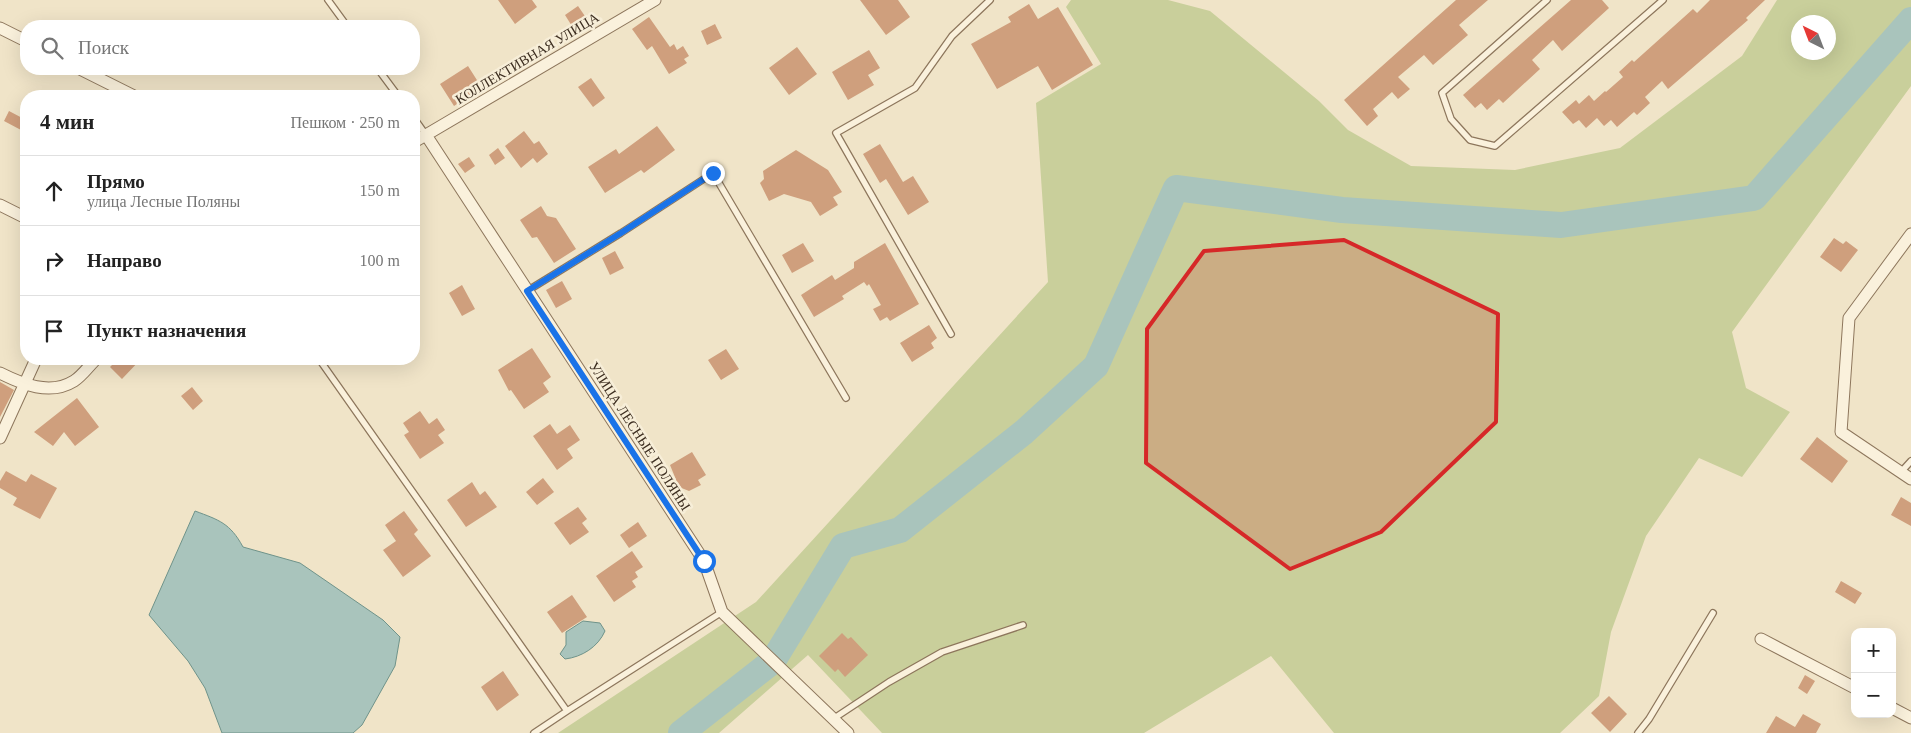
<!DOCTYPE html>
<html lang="ru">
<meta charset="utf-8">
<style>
:root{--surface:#fff;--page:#f6f6f6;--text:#222;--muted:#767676;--line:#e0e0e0}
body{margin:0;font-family:"Times New Roman",serif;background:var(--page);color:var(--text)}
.controls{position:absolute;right:15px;bottom:15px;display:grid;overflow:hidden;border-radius:10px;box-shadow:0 5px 20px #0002}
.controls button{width:45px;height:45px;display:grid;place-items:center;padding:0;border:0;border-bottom:1px solid var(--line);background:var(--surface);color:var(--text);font:25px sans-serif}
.compass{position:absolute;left:1791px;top:15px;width:45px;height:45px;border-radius:50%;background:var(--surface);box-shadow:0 5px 20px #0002;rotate:318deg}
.stop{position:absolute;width:15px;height:15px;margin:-11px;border:4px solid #1a73e8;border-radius:50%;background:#fff}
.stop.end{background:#1a73e8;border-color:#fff;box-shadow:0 1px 5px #0008}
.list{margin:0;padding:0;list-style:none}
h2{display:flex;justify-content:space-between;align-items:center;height:65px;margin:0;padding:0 20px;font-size:21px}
h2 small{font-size:16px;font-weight:400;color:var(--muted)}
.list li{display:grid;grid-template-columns:32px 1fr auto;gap:15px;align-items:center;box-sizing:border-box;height:70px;padding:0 20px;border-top:1px solid var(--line)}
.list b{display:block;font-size:19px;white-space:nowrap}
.list p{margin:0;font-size:16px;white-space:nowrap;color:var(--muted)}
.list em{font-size:16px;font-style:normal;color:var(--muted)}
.icon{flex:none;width:28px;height:28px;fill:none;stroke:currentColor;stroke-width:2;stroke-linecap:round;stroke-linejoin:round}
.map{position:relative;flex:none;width:1911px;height:733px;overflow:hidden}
.search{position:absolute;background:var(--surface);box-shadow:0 5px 20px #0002;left:20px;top:20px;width:400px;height:55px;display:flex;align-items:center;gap:12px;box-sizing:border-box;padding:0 18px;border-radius:20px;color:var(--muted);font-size:19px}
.panel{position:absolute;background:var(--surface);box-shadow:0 5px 20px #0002;left:20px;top:90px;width:400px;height:275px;border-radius:20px}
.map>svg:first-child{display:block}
.green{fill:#c9cf9b;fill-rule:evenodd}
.water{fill:#a9c4bc;stroke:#6f938a}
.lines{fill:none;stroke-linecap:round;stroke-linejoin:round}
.river{stroke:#a9c4bc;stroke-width:26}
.building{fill:#cf9f7d}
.lane-casing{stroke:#8d765c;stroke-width:8}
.street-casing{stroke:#8d765c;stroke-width:13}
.lane{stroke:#faf1dc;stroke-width:5.5}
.street{stroke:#faf1dc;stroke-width:11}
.route{stroke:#1a73e8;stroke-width:6}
.marked{fill:#d62828;fill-opacity:0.2;stroke:#d62828;stroke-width:4;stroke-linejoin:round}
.labels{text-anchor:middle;stroke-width:5;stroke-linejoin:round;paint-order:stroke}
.street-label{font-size:14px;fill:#3d2e20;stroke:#f7eed8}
</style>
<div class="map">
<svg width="1911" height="733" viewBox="0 0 1911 733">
<rect width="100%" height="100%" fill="#f0e4c8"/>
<!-- green -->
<path class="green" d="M1071,0H1168L1210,11L1319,101L1348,130L1411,166L1515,170L1620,148L1742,56L1777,0H1911V86L1732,332L1746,388L1790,412L1742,477L1699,458L1646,536L1611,632L1599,696L1560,733H1334L1271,656L1144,733H882L808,655L719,733H558L756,602L1048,282L1036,103L1101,64L1066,7ZM1798,22H1828V52H1798Z"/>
<!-- water -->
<path class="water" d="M195,511C219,520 230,523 243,547L300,563L383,620L400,637L395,666L362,725L353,733H222L205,688L188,661L149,615Z
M583,621L600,623L605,631C598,647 582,657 565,659L560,654L566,645V632Z"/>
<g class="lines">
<!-- river -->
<path class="river" d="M681,733L773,661L843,546L900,530L1024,432L1096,366L1176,188L1342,210L1561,225L1754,198L1911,20"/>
</g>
<!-- building -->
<path class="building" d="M498,0H532L537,7L515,24Z
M860,0H898L910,17L886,35Z
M1456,0H1488L1459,25L1468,35L1433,65L1424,55L1398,77L1410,89L1398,99L1392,92L1373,109L1378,116L1367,126L1344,100Z
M1571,0H1602L1609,8L1562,51L1553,40L1532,60L1540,69L1503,103L1499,99L1487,110L1481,103L1475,108L1463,95Z
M1710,0H1765L1746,18L1748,20L1668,89L1662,81L1645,97L1650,103L1637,115L1634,112L1617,127L1611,120L1604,126L1597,118L1586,128L1579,120L1573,124L1562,112L1576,100L1579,104L1589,95L1594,101L1605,91L1606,92L1623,77L1619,72L1632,60L1634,62L1693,9L1697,13Z
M1029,4L1038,19L1058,7L1093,65L1052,90L1038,66L997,89L971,44L1011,22L1008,17Z
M578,6L589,22L575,31L565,15Z
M649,17L670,47L674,44L677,50L683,46L689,56L684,59L687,63L669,74L652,46L647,50L632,29Z
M715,24L722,38L707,45L701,31Z
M797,47L817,74L789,95L769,68Z
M869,50L880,68L868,75L874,85L848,100L832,72Z
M468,66L482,88L454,106L440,84Z
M591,78L605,98L593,107L578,87Z
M9,111L26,120L21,130L4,121Z
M657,126L675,150L644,173L641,170L605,193L588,167L616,149L619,154Z
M524,131L534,144L539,141L548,154L537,163L533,158L521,168L505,146Z
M880,144L903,182L913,176L929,202L908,215L886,179L880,183L863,154Z
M498,148L505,158L495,165L489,155Z
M796,150L828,170L842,192L833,197L838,205L820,216L811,202L784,194L769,201L760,183L764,179L763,171Z
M469,157L475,166L465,173L458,164Z
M541,206L547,216L556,218L576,249L554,263L537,237L532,238L520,220Z
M1834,238L1843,244L1846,241L1858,250L1841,272L1820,257Z
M803,243L814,261L792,273L782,255Z
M885,243L919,304L890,321L887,317L880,321L873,309L881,305L869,284L867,286L864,282L842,296L844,299L814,317L801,295L832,275L835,280L854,268V262Z
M615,251L624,268L610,275L602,258Z
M562,281L572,299L556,308L546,290Z
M462,285L475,309L462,316L449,293Z
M929,325L937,338L931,343L934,348L912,362L900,343Z
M532,348L551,377L543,383L549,392L524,409L511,390L509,391L498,370Z
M726,349L739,369L721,380L708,360Z
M118,359H141L122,379L110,367Z
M0,382L14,390L0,417Z
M192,387L203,401L193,410L181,396Z
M77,398L99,427L75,446L64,432L53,446L34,432Z
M420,411L429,424L437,418L445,430L438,435L444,443L420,459L404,435L409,432L403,423Z
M550,424L557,434L570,425L580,440L567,449L573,458L557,470L533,436Z
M1817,437L1848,461L1832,483L1800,459Z
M692,452L706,475L698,480L701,485L689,491L679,487L670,465Z
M6,471L26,482L31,474L57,488L40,519L13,505L17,498L0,488V481Z
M543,478L554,492L537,505L526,492Z
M472,482L480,495L485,491L497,507L466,527L447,500Z
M1901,497L1911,503V526L1891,515Z
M578,507L587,519L582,523L589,532L570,545L554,523Z
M404,511L418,530L414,534L431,556L403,577L383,550L396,541L385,525Z
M638,522L647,536L629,548L620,535Z
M632,551L643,567L635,572L638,577L632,581L636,587L614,602L596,576Z
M1841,581L1862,593L1855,604L1835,592Z
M572,595L587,617L562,633L547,612Z
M842,633L848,639L851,637L868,655L845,677L838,669L835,672L819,656Z
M503,671L519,695L497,711L481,687Z
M1805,675L1815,681L1807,694L1798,688Z
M1609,696L1627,714L1610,732L1591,713Z
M1803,714L1821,724L1816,733H1766L1776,716L1795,727Z"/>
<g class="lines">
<defs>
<path id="lane" d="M328,0L347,26
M1547,0L1442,93L1451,119L1470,140L1495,146L1663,0
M378,69L398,96
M414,118L426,135
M527,291L621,233L713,173L846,398
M951,334L836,133L915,88L952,36L990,0
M319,359L567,711L534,733
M1901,472L1911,461
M567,711L722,612
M833,719L889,682L942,652L1023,625
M1638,733L1649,719L1713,613"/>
<path id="street" d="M0,28L26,41
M80,69L134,96
M426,135L704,561L722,612L848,733
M414,142L655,0
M0,205L26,218
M1911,234L1849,318L1841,432L1911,479
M0,373C22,384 50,396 74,381C82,376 89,366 96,359
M0,438L36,359
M1761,639L1855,688
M1892,708L1911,718"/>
</defs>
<!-- lane casing -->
<use href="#lane" class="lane-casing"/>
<!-- street casing -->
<use href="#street" class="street-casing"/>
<!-- lane -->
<use href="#lane" class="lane"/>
<!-- street -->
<use href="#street" class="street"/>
</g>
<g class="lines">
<!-- route -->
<path class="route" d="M704,561L527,291L621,233L713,173"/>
</g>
<!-- marked area -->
<path class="marked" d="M1344,240L1498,314L1496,422L1381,532L1290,569L1146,463L1147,329L1204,251Z"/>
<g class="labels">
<!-- street labels -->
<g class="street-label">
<text transform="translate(527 58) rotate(-31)" y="5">КОЛЛЕКТИВНАЯ УЛИЦА</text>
<text transform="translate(640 436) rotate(57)" y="5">УЛИЦА ЛЕСНЫЕ ПОЛЯНЫ</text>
</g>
</g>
</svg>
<div class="controls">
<button>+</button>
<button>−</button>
</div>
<svg class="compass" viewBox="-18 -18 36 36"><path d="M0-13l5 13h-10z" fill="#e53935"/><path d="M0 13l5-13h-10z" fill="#767676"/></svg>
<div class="stop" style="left:704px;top:561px"></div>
<div class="stop end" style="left:713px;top:173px"></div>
<div class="search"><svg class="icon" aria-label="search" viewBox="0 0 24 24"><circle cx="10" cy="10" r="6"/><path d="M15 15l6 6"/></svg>Поиск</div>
<section class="panel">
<h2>4 мин<small>Пешком · 250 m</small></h2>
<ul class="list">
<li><svg class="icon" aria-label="ahead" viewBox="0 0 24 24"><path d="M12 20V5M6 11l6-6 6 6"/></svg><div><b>Прямо</b><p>улица Лесные Поляны</p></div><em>150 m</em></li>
<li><svg class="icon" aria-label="right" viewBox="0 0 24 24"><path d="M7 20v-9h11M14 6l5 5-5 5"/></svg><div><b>Направо</b></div><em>100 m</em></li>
<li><svg class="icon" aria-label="arrive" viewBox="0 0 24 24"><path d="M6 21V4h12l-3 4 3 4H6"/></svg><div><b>Пункт назначения</b></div></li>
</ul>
</section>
</div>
